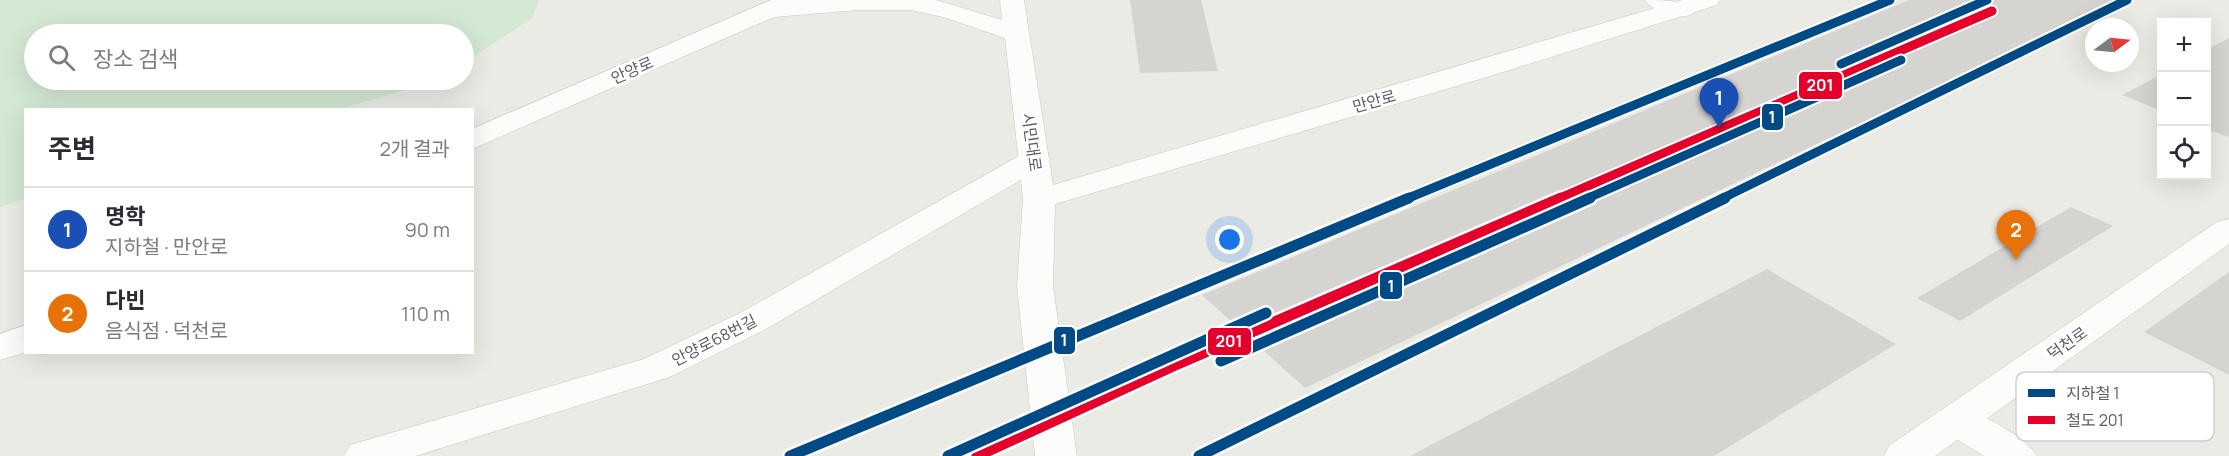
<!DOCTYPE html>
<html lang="ko">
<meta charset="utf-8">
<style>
:root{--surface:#fff;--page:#f2f2f3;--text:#2b2b33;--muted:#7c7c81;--line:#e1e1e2;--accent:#8d8f92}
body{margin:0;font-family:Manrope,"Noto Sans KR",sans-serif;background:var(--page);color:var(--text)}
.controls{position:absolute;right:18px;top:18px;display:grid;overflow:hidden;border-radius:0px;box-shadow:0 6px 24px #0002}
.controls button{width:54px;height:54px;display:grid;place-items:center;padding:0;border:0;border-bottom:2px solid var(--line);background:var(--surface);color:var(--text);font:30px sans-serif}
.compass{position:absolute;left:2085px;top:18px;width:54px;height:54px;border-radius:50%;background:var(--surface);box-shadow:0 6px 24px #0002;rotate:74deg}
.you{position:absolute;left:1230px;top:240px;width:21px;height:21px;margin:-15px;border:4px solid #fff;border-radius:50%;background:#1a73e8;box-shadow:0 0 0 9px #1a73e833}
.badge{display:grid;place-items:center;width:39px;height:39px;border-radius:50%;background:var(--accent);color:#fff;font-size:20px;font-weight:700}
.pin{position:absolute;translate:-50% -50px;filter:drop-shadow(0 2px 3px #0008)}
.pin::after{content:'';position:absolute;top:32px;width:21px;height:18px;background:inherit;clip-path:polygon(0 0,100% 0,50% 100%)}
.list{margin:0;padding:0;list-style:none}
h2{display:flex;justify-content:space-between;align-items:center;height:78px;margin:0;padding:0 24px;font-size:26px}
h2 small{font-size:20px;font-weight:400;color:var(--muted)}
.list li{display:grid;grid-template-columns:39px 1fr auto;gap:18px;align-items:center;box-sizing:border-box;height:84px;padding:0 24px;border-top:2px solid var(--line)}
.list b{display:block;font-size:22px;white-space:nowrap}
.list p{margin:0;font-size:20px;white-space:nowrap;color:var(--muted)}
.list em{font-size:20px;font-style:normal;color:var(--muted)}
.icon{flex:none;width:33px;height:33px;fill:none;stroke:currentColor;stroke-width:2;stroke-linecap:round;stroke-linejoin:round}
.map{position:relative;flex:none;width:2229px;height:456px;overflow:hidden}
.search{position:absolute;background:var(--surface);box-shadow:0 6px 24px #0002;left:24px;top:24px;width:450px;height:66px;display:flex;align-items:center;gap:15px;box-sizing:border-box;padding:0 21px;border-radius:33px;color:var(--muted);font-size:22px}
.panel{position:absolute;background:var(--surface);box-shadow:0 6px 24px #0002;left:24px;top:108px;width:450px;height:246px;border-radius:0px}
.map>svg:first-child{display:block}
.green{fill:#d3e8d2}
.building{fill:#d5d4d1}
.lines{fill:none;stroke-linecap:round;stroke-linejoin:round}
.street-casing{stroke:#c7c8c6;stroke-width:1}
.secondary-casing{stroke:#c8c8c7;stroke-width:1}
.street{fill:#fcfcfb;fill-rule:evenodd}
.secondary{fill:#fcfcfb;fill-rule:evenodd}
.rail-1-far1-casing{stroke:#fff;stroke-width:13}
.rail-1-casing{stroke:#fff;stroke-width:16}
.rail-1-far1{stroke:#e4002b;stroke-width:9}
.rail-1{stroke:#e4002b;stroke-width:11}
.metro-1-far1-casing{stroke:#fff;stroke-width:13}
.metro-1-casing{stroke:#fff;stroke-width:16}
.metro-1-far1{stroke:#004a85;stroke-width:9}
.metro-1{stroke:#004a85;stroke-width:11}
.labels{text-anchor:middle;stroke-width:6;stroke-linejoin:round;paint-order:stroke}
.street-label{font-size:16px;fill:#5b5e64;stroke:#fff}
.key{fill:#fff;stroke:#cecfd0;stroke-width:1.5}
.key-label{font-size:16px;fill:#5b5e64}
.line-badge{stroke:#fff;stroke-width:2}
.badge-label{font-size:16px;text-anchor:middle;font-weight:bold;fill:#fff}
</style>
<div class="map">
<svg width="2229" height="456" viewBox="0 0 2229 456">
<rect width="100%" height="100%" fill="#ebebe6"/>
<!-- green -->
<path class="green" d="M0,0H539L532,18L464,63V34H34V80H439L340,109L26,110L25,199L0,207Z"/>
<!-- building -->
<path class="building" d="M1130,0H1201L1218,71L1140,73Z
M1909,0H2119L1305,388L1202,295Z
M2229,38V137L2206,129V50Z
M2162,74V111L2122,95Z
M2071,207L2113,226L1960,321L1917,298Z
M1767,269L1896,344L1714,456H1410Z
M2229,272V375L2144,332Z"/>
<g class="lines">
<defs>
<path id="street" d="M1645,0C1661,0 1684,0 1694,10L1691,15C1677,19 1653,12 1645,0Z
M1035,150L1046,153L1050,159L1046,165L768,328L670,377L415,456H344L350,445L644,359L742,312L1024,153Z
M1956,406C1979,412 2025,436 2037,456H1984L1942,430L1936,420L1942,410Z"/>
<path id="secondary" d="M771,0H936L1002,20L1000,0H1024L1053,185L1682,0H1720L1717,5L1487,77L1055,204L1053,286L1077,456H1035L1017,286L1023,199L1005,38L943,17L911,10H858L774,17L472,149V129Z
M2229,219V244L1935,456H1884L1890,445L2217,222Z
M26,325V352L0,360V334Z"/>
</defs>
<!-- street casing -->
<use href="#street" class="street-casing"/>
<!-- secondary casing -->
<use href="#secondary" class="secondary-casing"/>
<!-- street -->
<use href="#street" class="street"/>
<!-- secondary -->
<use href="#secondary" class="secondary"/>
<defs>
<path id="rail-1-far1" d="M1558,199L1992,11"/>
<path id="rail-1" d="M977,456L1173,366L1561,198"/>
</defs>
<!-- rail-1-far1 casing -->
<use href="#rail-1-far1" class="rail-1-far1-casing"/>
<!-- rail-1 casing -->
<use href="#rail-1" class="rail-1-casing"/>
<!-- rail-1-far1 -->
<use href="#rail-1-far1" class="rail-1-far1"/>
<!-- rail-1 -->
<use href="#rail-1" class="rail-1"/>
<defs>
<path id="metro-1-far1" d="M1841,64L1987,0
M1406,199L1890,0
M1586,199L1901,60
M1721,199L2127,0"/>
<path id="metro-1" d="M1221,361L1590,198
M790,456L1409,198
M948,456L1266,313
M1199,456L1725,198"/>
</defs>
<!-- metro-1-far1 casing -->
<use href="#metro-1-far1" class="metro-1-far1-casing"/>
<!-- metro-1 casing -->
<use href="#metro-1" class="metro-1-casing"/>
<!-- metro-1-far1 -->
<use href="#metro-1-far1" class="metro-1-far1"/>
<!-- metro-1 -->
<use href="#metro-1" class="metro-1"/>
</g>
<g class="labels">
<!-- street labels -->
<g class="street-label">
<text transform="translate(632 70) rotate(-24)" y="6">안양로</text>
<text transform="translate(1374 101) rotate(-16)" y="6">만안로</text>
<text transform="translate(1032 142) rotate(82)" y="6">시민대로</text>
<text transform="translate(714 340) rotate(-27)" y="6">안양로68번길</text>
<text transform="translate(2067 343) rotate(-35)" y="6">덕천로</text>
</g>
</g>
<!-- legend -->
<rect x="2016" y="372" width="198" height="69" rx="9" class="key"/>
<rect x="2028" y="389" width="27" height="8" fill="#004a85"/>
<rect x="2028" y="416" width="27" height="8" fill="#e4002b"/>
<g class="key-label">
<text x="2066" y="399">지하철 1</text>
<text x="2066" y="426">철도 201</text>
</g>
<g class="line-badge">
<rect x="1798" y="71" width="45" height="29" rx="6" fill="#e4002b"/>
<rect x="1761" y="103" width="23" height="28" rx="6" fill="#004a85"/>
<rect x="1379" y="271" width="24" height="29" rx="6" fill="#004a85"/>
<rect x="1053" y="326" width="23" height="29" rx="6" fill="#004a85"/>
<rect x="1207" y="327" width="45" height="29" rx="6" fill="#e4002b"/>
</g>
<g class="badge-label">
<text x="1820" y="91">201</text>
<text x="1772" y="123">1</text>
<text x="1391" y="292">1</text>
<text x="1064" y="346">1</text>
<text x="1229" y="347">201</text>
</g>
</svg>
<div class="controls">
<button>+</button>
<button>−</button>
<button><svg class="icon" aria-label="locate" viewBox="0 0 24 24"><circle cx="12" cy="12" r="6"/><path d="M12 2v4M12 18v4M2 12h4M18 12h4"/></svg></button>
</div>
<svg class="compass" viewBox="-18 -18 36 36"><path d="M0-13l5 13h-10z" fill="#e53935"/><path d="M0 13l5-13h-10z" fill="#7c7c81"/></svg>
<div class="you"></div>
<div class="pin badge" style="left:1719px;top:128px;background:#1a4fb4">1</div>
<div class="pin badge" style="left:2016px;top:260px;background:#e8710a">2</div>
<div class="search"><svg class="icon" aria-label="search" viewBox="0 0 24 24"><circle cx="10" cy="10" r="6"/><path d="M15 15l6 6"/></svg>장소 검색</div>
<section class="panel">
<h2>주변<small>2개 결과</small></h2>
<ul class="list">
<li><span class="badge" style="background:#1a4fb4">1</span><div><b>명학</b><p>지하철 · 만안로</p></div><em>90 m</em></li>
<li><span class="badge" style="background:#e8710a">2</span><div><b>다빈</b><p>음식점 · 덕천로</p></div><em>110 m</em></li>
</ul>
</section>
</div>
